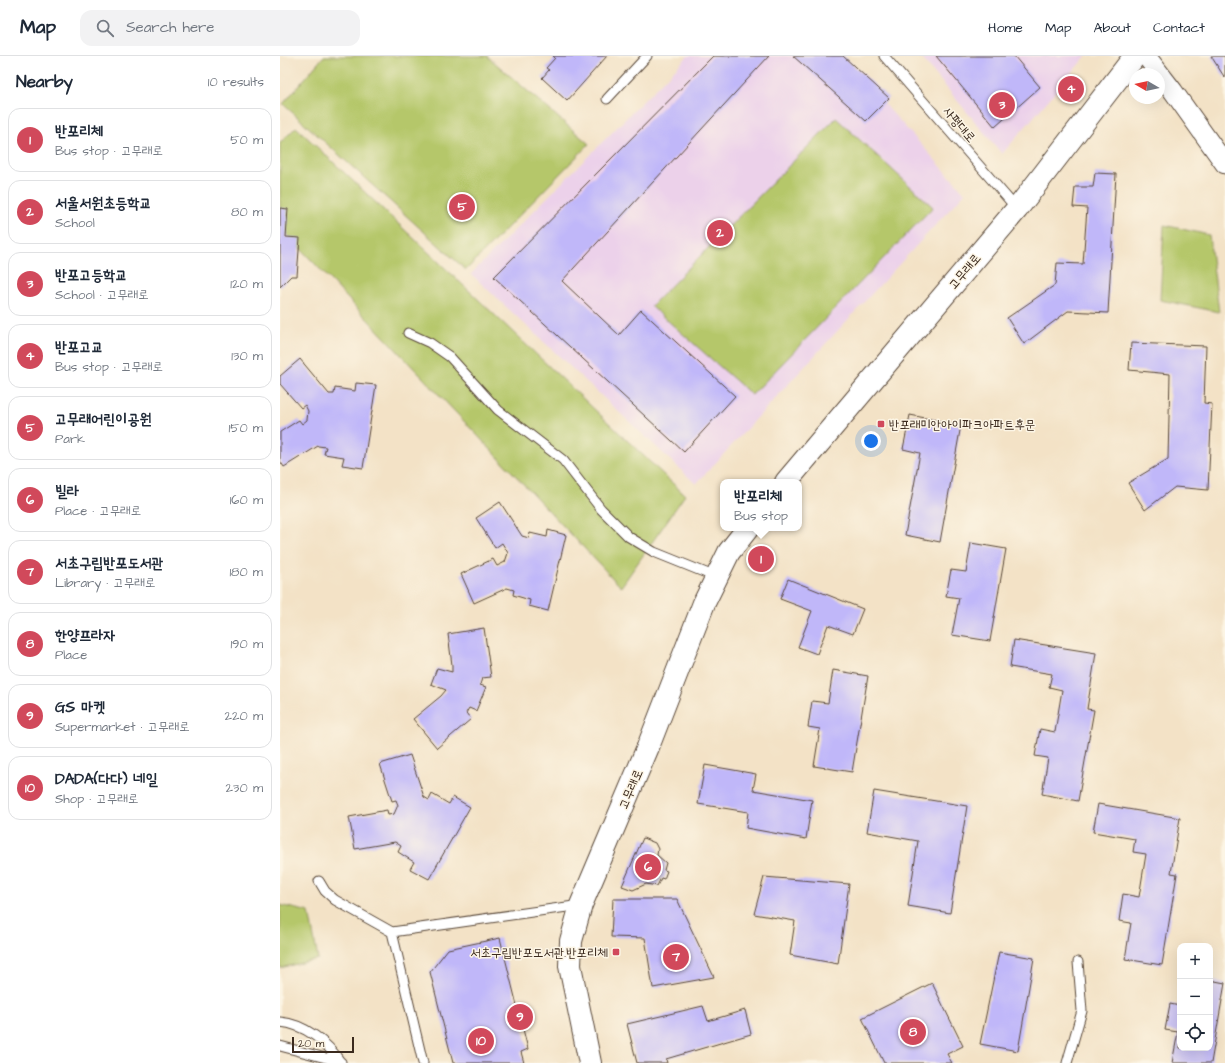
<!DOCTYPE html>
<meta charset="utf-8">
<style>
:root{--surface:#fff;--page:#f2f2f3;--text:#1f2937;--muted:#747a83;--line:#e0e1e3;--accent:#d1495b}
body{margin:0;font-family:"Architects Daughter","Poor Story",sans-serif;background:var(--page);color:var(--text)}
.controls{position:absolute;right:12px;bottom:12px;display:grid;overflow:hidden;border-radius:8px;box-shadow:0 4px 16px #0002}
.controls button{width:36px;height:36px;display:grid;place-items:center;padding:0;border:0;border-bottom:1px solid var(--line);background:var(--surface);color:var(--text);font:20px sans-serif}
.compass{position:absolute;left:849px;top:12px;width:36px;height:36px;border-radius:50%;background:var(--surface);box-shadow:0 4px 16px #0002;rotate:279deg}
.scale{position:absolute;left:12px;bottom:10px;width:62px;box-sizing:border-box;padding-left:4px;border:2px solid #3b2a1e;border-top:0;font-size:11px;line-height:14px;white-space:nowrap;color:#3b2a1e;-webkit-text-stroke:3px #fcf5e5;paint-order:stroke}
.you{position:absolute;left:591px;top:385px;width:14px;height:14px;margin:-10px;border:3px solid #fff;border-radius:50%;background:#1a73e8;box-shadow:0 0 0 6px #1a73e833}
.badge{display:grid;place-items:center;width:26px;height:26px;border-radius:50%;background:var(--accent);color:#fff;font-size:13px;font-weight:700}
.pin{position:absolute;translate:-50% -50%;border:2px solid #fff;box-shadow:0 1px 4px #0006}
.popup{position:absolute;left:440px;top:423px;width:82px;height:52px;box-sizing:border-box;display:grid;place-content:center;border-radius:8px;background:var(--surface);filter:drop-shadow(0 1px 3px #0005);font-size:13px;white-space:nowrap;color:var(--muted)}
.popup b{font-size:15px;color:var(--text)}
.popup::after{content:'';position:absolute;left:50%;top:100%;margin-left:-8px;border:8px solid transparent;border-top-color:var(--surface)}
.list{margin:0;padding:0;list-style:none}
h2{display:flex;justify-content:space-between;align-items:center;height:52px;margin:0;padding:0 16px;font-size:17px}
h2 small{font-size:13px;font-weight:400;color:var(--muted)}
.list li{display:grid;grid-template-columns:26px 1fr auto;gap:12px;align-items:center;box-sizing:border-box;height:64px;margin:0 8px 8px;padding:0 8px;border:1px solid var(--line);border-radius:12px}
.list b{display:block;font-size:15px;white-space:nowrap}
.list p{margin:0;font-size:13px;white-space:nowrap;color:var(--muted)}
.list em{font-size:13px;font-style:normal;color:var(--muted)}
.icon{flex:none;width:22px;height:22px;fill:none;stroke:currentColor;stroke-width:2;stroke-linecap:round;stroke-linejoin:round}
.map{position:relative;flex:none;width:945px;height:1007px;overflow:hidden}
header{display:flex;align-items:center;gap:24px;box-sizing:border-box;height:56px;padding:0 20px;background:var(--surface);border-bottom:1px solid var(--line)}
header strong{font-size:19px}
nav{display:flex;gap:22px;margin-inline-start:auto;font-size:14px}
.search{width:280px;height:36px;background:var(--page);display:flex;align-items:center;gap:10px;box-sizing:border-box;padding:0 14px;border-radius:12px;color:var(--muted);font-size:15px}
main{display:flex}
aside{flex:1;background:var(--surface)}
.map>svg:first-child{display:block}
.built{fill:#ecd1ea}
.green{fill:#b5c76a;stroke:#787844}
.building{fill:#c0b7f9}
.lines{fill:none;stroke-linecap:round;stroke-linejoin:round}
.service-casing{stroke:#574637;stroke-width:11}
.minor-casing{stroke:#574637;stroke-width:21}
.tertiary-casing{stroke:#574637;stroke-width:24}
.service{stroke:#fff;stroke-width:9}
.minor{stroke:#fff;stroke-width:19}
.tertiary{stroke:#fff;stroke-width:22}
.poi-dot{fill:#d1495b;stroke:#fcf5e5;stroke-width:1.5}
.labels{text-anchor:middle;stroke-width:3;stroke-linejoin:round;paint-order:stroke}
.street-label{font-size:13px;fill:#3b2a1e;stroke:#fcf5e5}
.poi-label{font-size:13px;fill:#3b2a1e;stroke:#fcf5e5;text-anchor:start}
</style>
<header>
<strong>Map</strong>
<div class="search"><svg class="icon" aria-label="search" viewBox="0 0 24 24"><circle cx="10" cy="10" r="6"/><path d="M15 15l6 6"/></svg>Search here</div>
<nav><a>Home</a><a>Map</a><a>About</a><a>Contact</a></nav>
</header>
<main>
<aside>
<h2>Nearby<small>10 results</small></h2>
<ul class="list">
<li><span class="badge">1</span><div><b>반포리체</b><p>Bus stop · 고무래로</p></div><em>50 m</em></li>
<li><span class="badge">2</span><div><b>서울서원초등학교</b><p>School</p></div><em>80 m</em></li>
<li><span class="badge">3</span><div><b>반포고등학교</b><p>School · 고무래로</p></div><em>120 m</em></li>
<li><span class="badge">4</span><div><b>반포고교</b><p>Bus stop · 고무래로</p></div><em>130 m</em></li>
<li><span class="badge">5</span><div><b>고무래어린이공원</b><p>Park</p></div><em>150 m</em></li>
<li><span class="badge">6</span><div><b>빌라</b><p>Place · 고무래로</p></div><em>160 m</em></li>
<li><span class="badge">7</span><div><b>서초구립반포도서관</b><p>Library · 고무래로</p></div><em>180 m</em></li>
<li><span class="badge">8</span><div><b>한양프라자</b><p>Place</p></div><em>190 m</em></li>
<li><span class="badge">9</span><div><b>GS 마켓</b><p>Supermarket · 고무래로</p></div><em>220 m</em></li>
<li><span class="badge">10</span><div><b>DADA(다다) 네일</b><p>Shop · 고무래로</p></div><em>230 m</em></li>
</ul>
</aside>
<div class="map">
<svg width="945" height="1007" viewBox="0 0 945 1007">
<rect width="100%" height="100%" fill="#fcf5e5"/>
<filter id="ink" filterUnits="userSpaceOnUse"><feTurbulence type="fractalNoise" baseFrequency=".025" numOctaves="2"/><feDisplacementMap in="SourceGraphic" scale="8" xChannelSelector="R" yChannelSelector="G"/><feConvolveMatrix kernelMatrix="1 2 1 2 8 2 1 2 1" color-interpolation-filters="sRGB"/></filter>
<filter id="wash" filterUnits="userSpaceOnUse"><feTurbulence type="fractalNoise" baseFrequency=".012" numOctaves="4" result="noise"/><feDisplacementMap in="SourceGraphic" scale="16" xChannelSelector="R" yChannelSelector="G"/><feGaussianBlur stdDeviation="0.9" result="paint"/><feColorMatrix in="noise" values="0 0 0 0 0 0 0 0 0 0 0 0 0 0 0 0 0 1.4 0 .05"/><feComposite in="paint" operator="in"/></filter>
<g filter="url(#wash)">
<rect width="100%" height="100%" fill="#f3e2c6"/>
<!-- built -->
<path class="built" d="M408,0H561L685,137L416,428L191,218Z
M640,0H806L722,98Z"/>
<!-- green -->
<path class="green" d="M44,0H207L309,88L186,214L3,48Z
M556,62L653,151L472,339L371,250Z
M16,71L405,439L341,531L0,171V87Z
M884,169L929,179L939,256L880,244Z
M0,849L29,856L38,903L0,912Z"/>
<g id="blocks">
<!-- building -->
<path class="building" d="M273,0H327L287,45L262,22L269,14L266,12L275,2Z
M433,0H489L282,225L339,279L361,254L455,340L404,396L214,221Z
M513,0H563L609,42L586,65Z
M656,0H734L760,31L715,71Z
M931,0H945V22Z
M815,117L836,118L828,257L788,255L744,288L727,262L775,229L777,207L803,208L807,152L793,151L795,131H813Z
M0,152L8,153L6,181L20,182L17,220H11L0,231Z
M851,287L926,290L924,347L932,348L928,434L895,431L865,454L848,427L888,403L890,318L849,314Z
M20,303L49,338H54L55,332L75,335L76,327L96,329L83,412L62,409L64,401L44,398L46,391L38,390L4,411L0,405V376L19,364L22,368L27,364L28,355L25,349L21,352L0,328V320Z
M630,359L681,369L660,486L625,479L640,397L623,393Z
M220,446L242,480L249,482L250,477L267,481L268,474L286,479L268,555L249,550L250,544L233,539L234,534L227,532L194,547L181,518L213,503L217,510L225,506L228,497L222,487L215,492L196,462Z
M691,487L726,493L710,585L672,579L679,542L666,540L671,514L686,516Z
M508,523L583,553L573,578L548,569L537,598L518,591L532,555L500,543Z
M204,572L211,621L202,622L200,629L206,631L196,655L189,652L186,657L191,663L157,692L133,663L161,640L166,634L151,628L157,612L172,616V609L168,578Z
M734,584L816,597L807,653L814,654L798,745L762,738L768,702L755,700L760,673L775,676L782,634L769,631L772,618L730,611Z
M553,614L588,620L572,716L534,710L540,673L528,671L532,645L548,647Z
M130,699L144,741L149,744L152,738L169,748L173,741L190,751L149,823L130,813L134,806L118,796L121,790L115,786L75,793L69,761L107,754L108,759L114,758L118,749L116,744L112,745L100,708Z
M425,709L476,718L473,734L532,744L526,783L466,772L468,756L418,748Z
M594,735L687,750L670,857L628,850L638,785L587,776Z
M818,748L900,762L891,817L897,818L882,909L845,903L851,867L839,865L843,838L859,841L866,798L853,796L855,783L813,776Z
M363,782L375,787L378,793L377,799L386,807L384,814L387,815L384,823L381,822L377,830L366,828L353,834L342,830Z
M484,821L569,828L558,908L510,899L515,865L474,858Z
M333,843H397L434,921L373,932L365,882L331,881Z
M220,882L248,993L241,996L244,1007H173L150,916L168,893Z
M719,896L754,902L738,995L700,988Z
M930,924L945,927L931,1007H892L898,976L885,974L890,948L900,950V992H930Z
M652,927L683,990L667,998L672,1007H604L582,962Z
M423,950L428,965L465,954L471,978L386,1003L387,1007H357L347,968Z"/>
</g>
</g>
<g filter="url(#ink)">
<use href="#blocks" fill-opacity="0" stroke="#574637" stroke-width="1"/>
<g class="lines">
<defs>
<path id="service" d="M604,0L737,153
M327,43L367,0
M128,277L150,287L170,301L218,354L283,404L321,453L349,481L374,496L436,521
M39,825L45,835L55,844L112,876L301,849
M112,876L143,1007
M0,966C25,968 48,987 61,1007
M0,990L61,1006
M787,1007L802,955L798,906"/>
<path id="minor" d="M866,0L893,35L945,108"/>
<path id="tertiary" d="M506,426L737,153L855,0
M310,1007L290,910L291,885L301,849L368,691L424,547L449,496L468,472"/>
</defs>
<!-- service casing -->
<use href="#service" class="service-casing"/>
<!-- minor casing -->
<use href="#minor" class="minor-casing"/>
<!-- tertiary casing -->
<use href="#tertiary" class="tertiary-casing"/>
<!-- service -->
<use href="#service" class="service"/>
<!-- minor -->
<use href="#minor" class="minor"/>
<!-- tertiary -->
<use href="#tertiary" class="tertiary"/>
</g>
</g>
<!-- markers -->
<g class="poi-dot">
<rect x="597" y="364" width="8" height="8" rx="2"/>
<rect x="332" y="892" width="8" height="8" rx="2"/>
</g>
<g class="labels">
<!-- street labels -->
<g class="street-label">
<text transform="translate(680 68) rotate(49)" y="5">사평대로</text>
<text transform="translate(684 215) rotate(-50)" y="5">고무래로</text>
<text transform="translate(350 733) rotate(-67)" y="5">고무래로</text>
</g>
<!-- poi labels -->
<g class="poi-label">
<text x="609" y="373">반포래미안아이파크아파트후문</text>
<text x="328" y="901" text-anchor="end">서초구립반포도서관.반포리체</text>
</g>
</g>
</svg>
<div class="controls">
<button>+</button>
<button>−</button>
<button><svg class="icon" aria-label="locate" viewBox="0 0 24 24"><circle cx="12" cy="12" r="6"/><path d="M12 2v4M12 18v4M2 12h4M18 12h4"/></svg></button>
</div>
<svg class="compass" viewBox="-18 -18 36 36"><path d="M0-13l5 13h-10z" fill="#e53935"/><path d="M0 13l5-13h-10z" fill="#747a83"/></svg>
<div class="scale">20 m</div>
<div class="you"></div>
<div class="pin badge" style="left:481px;top:503px">1</div>
<div class="popup"><b>반포리체</b>Bus stop</div>
<div class="pin badge" style="left:440px;top:177px">2</div>
<div class="pin badge" style="left:722px;top:49px">3</div>
<div class="pin badge" style="left:791px;top:33px">4</div>
<div class="pin badge" style="left:182px;top:151px">5</div>
<div class="pin badge" style="left:368px;top:811px">6</div>
<div class="pin badge" style="left:396px;top:901px">7</div>
<div class="pin badge" style="left:633px;top:976px">8</div>
<div class="pin badge" style="left:240px;top:961px">9</div>
<div class="pin badge" style="left:201px;top:985px">10</div>
</div>
</main>
